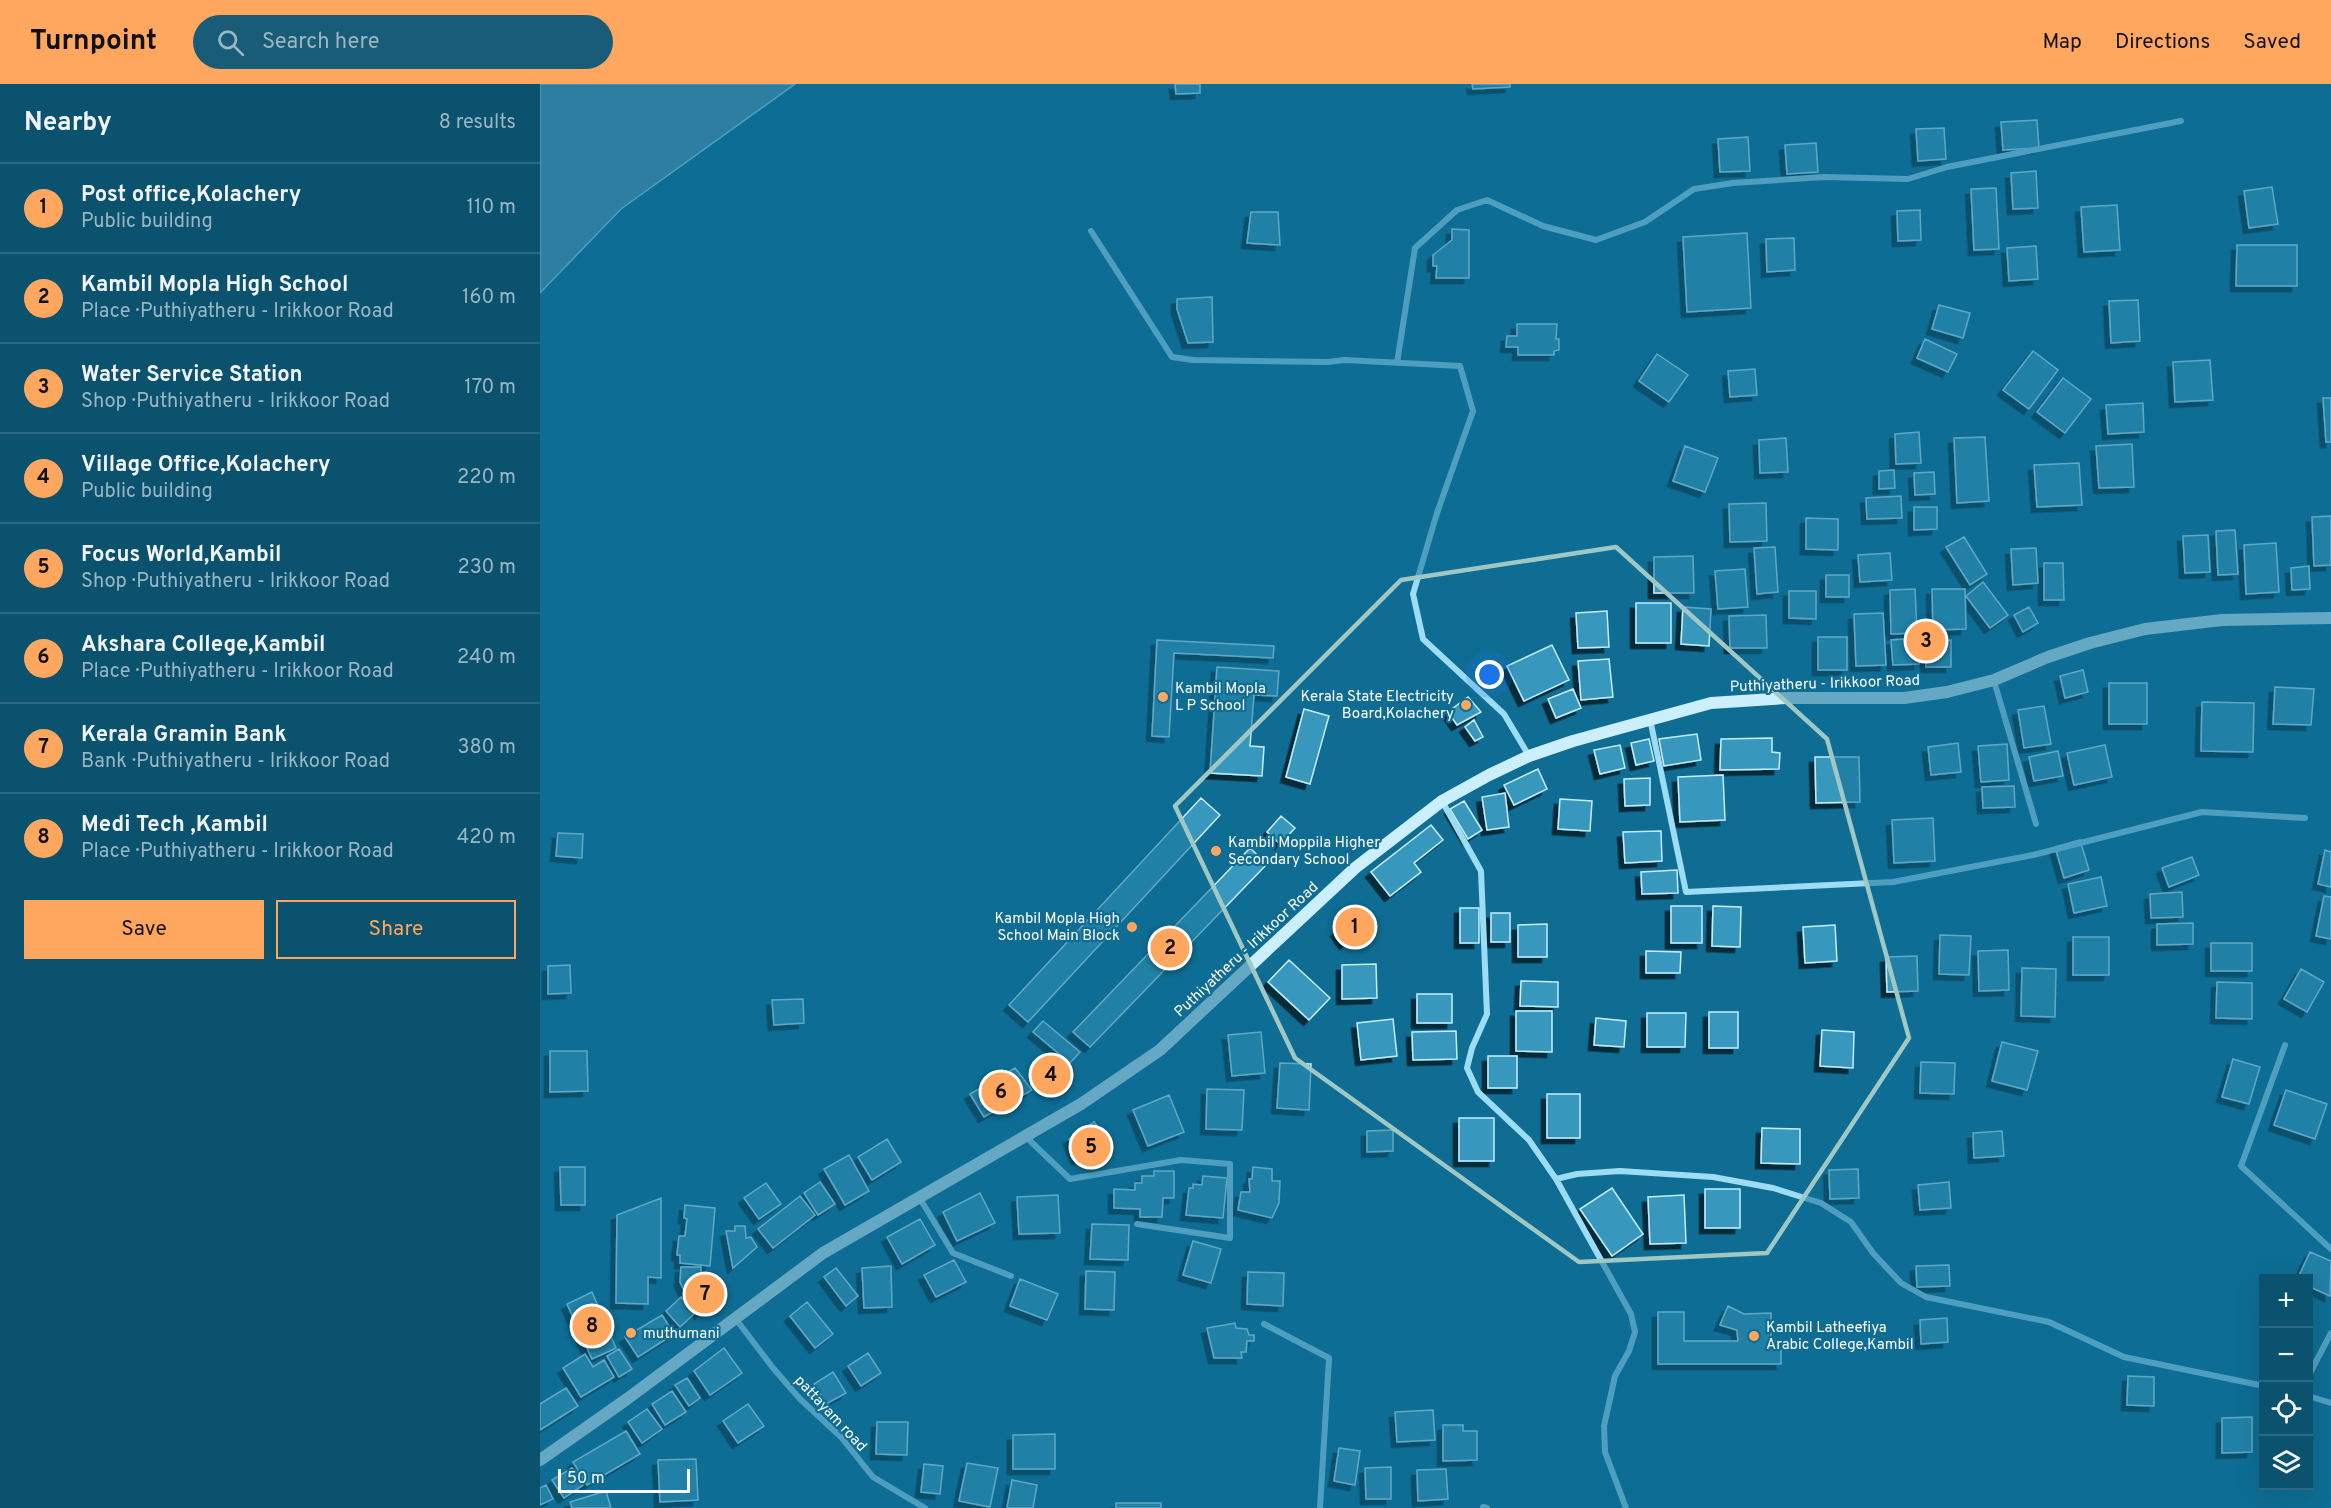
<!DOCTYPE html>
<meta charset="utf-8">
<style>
:root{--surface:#0b526f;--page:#195c77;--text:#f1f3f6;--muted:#9ab6c3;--line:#2b6982;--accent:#ffa65f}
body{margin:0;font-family:Overpass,sans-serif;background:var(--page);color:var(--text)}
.controls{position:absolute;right:18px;bottom:18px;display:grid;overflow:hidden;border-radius:0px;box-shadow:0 6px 24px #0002}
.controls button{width:54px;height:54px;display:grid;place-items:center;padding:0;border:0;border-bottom:2px solid var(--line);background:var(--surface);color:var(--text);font:30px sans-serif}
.scale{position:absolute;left:18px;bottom:15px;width:132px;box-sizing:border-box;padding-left:6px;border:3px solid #fff;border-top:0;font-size:16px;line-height:21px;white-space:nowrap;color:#fff;-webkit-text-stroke:4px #0f6d94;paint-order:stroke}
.you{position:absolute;left:950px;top:591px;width:21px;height:21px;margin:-15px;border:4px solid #fff;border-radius:50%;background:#1a73e8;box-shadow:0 0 0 9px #1a73e833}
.badge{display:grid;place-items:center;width:39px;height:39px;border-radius:50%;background:var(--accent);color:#111;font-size:20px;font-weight:700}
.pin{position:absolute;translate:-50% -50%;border:3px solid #fff;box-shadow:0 2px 6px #0006}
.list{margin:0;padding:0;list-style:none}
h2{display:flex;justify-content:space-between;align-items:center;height:78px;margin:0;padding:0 24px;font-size:26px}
h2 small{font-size:20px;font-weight:400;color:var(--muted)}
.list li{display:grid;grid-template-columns:39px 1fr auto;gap:18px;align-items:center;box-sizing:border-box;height:90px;padding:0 24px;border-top:2px solid var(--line)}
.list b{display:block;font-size:22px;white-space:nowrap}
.list p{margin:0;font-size:20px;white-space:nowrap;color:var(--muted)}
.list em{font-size:20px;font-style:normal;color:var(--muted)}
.actions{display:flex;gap:12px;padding:18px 24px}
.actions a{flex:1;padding:14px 0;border:2px solid var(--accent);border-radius:0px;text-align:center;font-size:21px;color:var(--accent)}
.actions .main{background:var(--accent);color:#111}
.icon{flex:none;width:33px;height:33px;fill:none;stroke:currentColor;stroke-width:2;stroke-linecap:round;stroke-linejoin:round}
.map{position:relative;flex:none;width:1791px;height:1424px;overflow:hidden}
header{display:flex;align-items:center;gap:36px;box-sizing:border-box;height:84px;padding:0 30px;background:var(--accent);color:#111}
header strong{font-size:28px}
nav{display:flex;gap:33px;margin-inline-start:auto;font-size:21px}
.search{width:420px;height:54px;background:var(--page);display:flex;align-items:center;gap:15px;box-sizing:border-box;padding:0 21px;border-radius:33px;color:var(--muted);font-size:22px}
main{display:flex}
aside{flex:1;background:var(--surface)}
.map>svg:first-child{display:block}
.water{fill:#5293af;stroke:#8edbf8;stroke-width:1.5}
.building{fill:#3797bd;stroke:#c4eefe;stroke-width:1.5;filter:url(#shadow)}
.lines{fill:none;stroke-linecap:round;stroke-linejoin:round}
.street{stroke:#9cdcf4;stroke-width:6}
.secondary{stroke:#cceffd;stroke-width:12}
.marked{fill:none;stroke:#9fc8c5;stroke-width:4.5;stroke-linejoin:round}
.poi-dot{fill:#ffa65f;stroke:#0f6d94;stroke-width:2}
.labels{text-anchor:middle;stroke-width:4.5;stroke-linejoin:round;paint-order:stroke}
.street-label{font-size:15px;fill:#fff;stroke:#0f6d94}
.poi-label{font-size:15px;fill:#fff;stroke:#0f6d94;text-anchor:start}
</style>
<header>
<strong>Turnpoint</strong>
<div class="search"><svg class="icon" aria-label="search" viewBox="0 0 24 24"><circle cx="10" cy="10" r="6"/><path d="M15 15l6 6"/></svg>Search here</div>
<nav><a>Map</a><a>Directions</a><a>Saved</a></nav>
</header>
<main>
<aside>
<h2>Nearby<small>8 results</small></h2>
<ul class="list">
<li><span class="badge">1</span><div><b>Post office,Kolachery</b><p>Public building</p></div><em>110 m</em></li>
<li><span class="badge">2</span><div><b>Kambil Mopla High School</b><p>Place · Puthiyatheru - Irikkoor Road</p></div><em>160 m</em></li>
<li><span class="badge">3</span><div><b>Water Service Station</b><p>Shop · Puthiyatheru - Irikkoor Road</p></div><em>170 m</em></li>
<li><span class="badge">4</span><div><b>Village Office,Kolachery</b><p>Public building</p></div><em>220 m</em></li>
<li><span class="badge">5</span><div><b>Focus World,Kambil</b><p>Shop · Puthiyatheru - Irikkoor Road</p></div><em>230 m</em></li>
<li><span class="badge">6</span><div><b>Akshara College,Kambil</b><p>Place · Puthiyatheru - Irikkoor Road</p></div><em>240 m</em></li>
<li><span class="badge">7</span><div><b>Kerala Gramin Bank</b><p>Bank · Puthiyatheru - Irikkoor Road</p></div><em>380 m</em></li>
<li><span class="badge">8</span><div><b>Medi Tech ,Kambil</b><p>Place · Puthiyatheru - Irikkoor Road</p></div><em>420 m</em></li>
</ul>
<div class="actions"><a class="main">Save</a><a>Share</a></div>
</aside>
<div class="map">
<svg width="1791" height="1424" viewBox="0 0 1791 1424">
<defs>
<filter id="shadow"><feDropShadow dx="-5.5" dy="5.5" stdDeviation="0" flood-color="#0009"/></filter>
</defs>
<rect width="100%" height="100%" fill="#0f6d94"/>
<!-- water -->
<path class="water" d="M0,0H255L81,125L0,209Z"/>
<!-- building -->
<path class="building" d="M635,0H660V9L636,10Z
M932,0H970V3L933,5Z
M1497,36L1499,64L1463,66L1461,38Z
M1404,44L1406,75L1378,77L1376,45Z
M1208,53L1210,87L1180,88L1178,55Z
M1276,59L1278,88L1247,90L1245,61Z
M1496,87L1498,124L1473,125L1471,89Z
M1732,103L1738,140L1709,144L1704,107Z
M1456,104L1459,165L1434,166L1431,105Z
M1577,121L1580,166L1544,168L1541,123Z
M1380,126L1381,156L1358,157L1357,127Z
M711,128H738L740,161L707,159Z
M912,145L929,146V194H896L897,182H893V171L912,156Z
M1207,149L1211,224L1147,228L1143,153Z
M1254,154L1255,186L1227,188L1226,155Z
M1697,161H1757V202H1696Z
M1496,162L1498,195L1469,197L1467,164Z
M672,213L673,258L648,259L637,225V215Z
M1598,216L1600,257L1571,259L1569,217Z
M1399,221L1430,229L1423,254L1392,245Z
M977,240H1017L1016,255H1019V266L1014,267V271H978V263H966L967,252H977Z
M1385,255L1417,270L1408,288L1377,274Z
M1493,267L1518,286L1489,325L1463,306Z
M1117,270L1148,291L1129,318L1099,297Z
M1670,276L1673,316L1635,318L1633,278Z
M1215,285L1217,311L1190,313L1188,287Z
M1523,294L1551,315L1525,349L1497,328Z
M1783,314H1791V358H1786Z
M1603,319L1604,348L1568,350L1566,321Z
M1379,348L1381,379L1356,380L1355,350Z
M1445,353L1449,417L1417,419L1414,354Z
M1246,354L1248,388L1220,389L1219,356Z
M1592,360L1594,403L1559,404L1556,362Z
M1145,362L1178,374L1165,408L1133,397Z
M1539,379L1542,421L1497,423L1494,381Z
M1354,386L1355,404L1339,405V387Z
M1394,388L1395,410L1375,411L1374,389Z
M1361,412L1362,434L1327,435L1326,414Z
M1226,419L1227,457L1190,458L1189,420Z
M1374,423H1397V445L1374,446Z
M1791,432V481L1774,482L1772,433Z
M1266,434L1298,435V466L1266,465Z
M1695,446L1698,490L1678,491L1676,447Z
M1668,451L1670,488L1645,489L1643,452Z
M1424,453L1447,490L1430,501L1406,463Z
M1736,459L1739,508L1706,510L1704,461Z
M1235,463L1238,508L1217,510L1214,464Z
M1496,464L1498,499L1473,501L1471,465Z
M1350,469L1352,496L1320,498L1318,471Z
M1153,472L1154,509H1114V473Z
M1504,479H1523L1524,516H1504Z
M1769,482L1770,505L1752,506L1751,484Z
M1205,485L1208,523L1178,525L1175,487Z
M1286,491H1309V513H1286Z
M1443,498L1468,531L1450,544L1426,512Z
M1375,505L1377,549L1351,550L1350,506Z
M1392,505H1425L1426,545L1393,546Z
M1249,507H1276V535L1249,534Z
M1096,519H1131V559H1096Z
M1143,523L1171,525L1169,562L1141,560Z
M1489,523L1498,539L1483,548L1474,531Z
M1067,527L1069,563L1038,564L1036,529Z
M1343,529L1346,581L1316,582L1314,530Z
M1226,531L1227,564H1190L1189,532Z
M1278,553H1307V586H1278Z
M1378,554L1379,580L1353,581L1351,556Z
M617,556L734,562L733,574L634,569L629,653L612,652Z
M1411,556V583H1386V557Z
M1012,561L1029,596L984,617L967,582Z
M1069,575L1073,613L1041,616L1038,577Z
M677,583L739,587L737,612L714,611L710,662L724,663L722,692L670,689Z
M1543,586L1548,608L1525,614L1520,592Z
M1569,599H1607V640H1569Z
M1735,603L1774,605L1771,641L1733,640Z
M1033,605L1041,624L1016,634L1008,615Z
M928,613L941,628L917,641L908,628Z
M1662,618L1714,619L1713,668L1661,667Z
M1504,622L1511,660L1484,664L1478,626Z
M764,625L789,632L770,700L746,693Z
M934,636L943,653L935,657L925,643Z
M1157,650L1161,676L1124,682L1119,655Z
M1232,654V668L1240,669L1239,685L1180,686L1181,655Z
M1109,655L1114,677L1096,681L1091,659Z
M1418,659L1421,688L1391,691L1388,663Z
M1467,660L1469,696L1441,698L1438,662Z
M1080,661L1085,684L1060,690L1054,666Z
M1565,661L1572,693L1534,701L1527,669Z
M1518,667L1523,692L1494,697L1489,673Z
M1275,673H1319L1320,718L1276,719Z
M998,685L1007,705L974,721L964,701Z
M1183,691L1185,736L1140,738L1138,693Z
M1110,694V721L1085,722L1084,695Z
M1474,702L1475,723L1443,724L1442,703Z
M965,709L969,743L947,746L942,713Z
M661,714L680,731L488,938L469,921Z
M1020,715L1052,717L1050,747L1018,745Z
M924,717L942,746L928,755L910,725Z
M741,732L755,744L740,760L727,748Z
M1393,734L1395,777L1354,779L1352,736Z
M891,741L903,756L874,779L881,788L850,812L831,788Z
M1121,747L1122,777L1085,779L1083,748Z
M18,749L43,750L42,774L16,772Z
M1540,756L1549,786L1524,794L1515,763Z
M710,764L727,780L550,963L533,948Z
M1785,766L1791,768V803L1778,800Z
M1652,773L1659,791L1629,803L1622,784Z
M1137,786L1138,809L1102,810L1101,788Z
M1561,793L1567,822L1534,829L1528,800Z
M1642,808L1643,833L1611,834L1610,810Z
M1784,812L1791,813V855L1776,852Z
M1131,822H1162V859H1131Z
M1173,822L1201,823L1200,863L1172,862Z
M920,824H939V859H920Z
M824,827L833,839L805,860L796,847Z
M951,829H970V858H951Z
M1653,839V860L1617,861V840Z
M1007,840V873H978V841Z
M1295,841L1297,877L1265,879L1263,843Z
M1400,851L1431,852L1429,891L1399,890Z
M1533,853H1569V891H1533Z
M1671,859H1712V887H1671Z
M1468,866L1469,906L1439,907L1438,867Z
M1106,867L1141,868L1140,889H1106Z
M1377,872L1378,907L1347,908L1346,873Z
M749,876L790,914L769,936L728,898Z
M836,880L837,914L802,915V881Z
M30,881L31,909L8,910V882Z
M1482,884L1516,885L1515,933L1481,932Z
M1761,885L1784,898L1767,928L1744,915Z
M981,897L1018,898V923L980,922Z
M1677,898L1712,899V935L1676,934Z
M877,910H912V939H877Z
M263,915L264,939L234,941L232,916Z
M976,927H1012V968L976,967Z
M1169,928H1198V964H1169Z
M1107,929H1146L1145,963H1107Z
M1056,934L1086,937L1084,963L1054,961Z
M853,935L857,972L821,976L817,939Z
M503,937L540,968L530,979L493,948Z
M1282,946L1314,948L1313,984L1280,982Z
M916,947L917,975L873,976L872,948Z
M721,948L725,989L692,992L688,951Z
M1462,958L1498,967L1487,1006L1452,997Z
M10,967H47L48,1007L10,1008Z
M948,972H977V1004H948Z
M1693,975L1720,983L1709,1020L1682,1013Z
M1381,978L1415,979L1414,1010L1380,1009Z
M740,979L771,980L769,1026L737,1024Z
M520,982L524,987L502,1001L498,994Z
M475,984L492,1006L444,1033L430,1010Z
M667,1005L704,1006L702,1046L666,1045Z
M1746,1006L1787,1020L1775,1055L1734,1041Z
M1007,1010H1040V1054H1007Z
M629,1011L644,1048L608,1062L593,1026Z
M919,1034H954V1077H919Z
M554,1038L568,1055L571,1071L537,1075L529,1055Z
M1222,1044L1260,1045V1080L1221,1079Z
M853,1046V1067L827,1068V1047Z
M1462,1047L1464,1072L1434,1074L1433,1049Z
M347,1055L361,1078L332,1096L318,1073Z
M309,1071L329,1107L305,1121L284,1085Z
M20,1083H45V1121H21Z
M713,1083L732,1085V1097H740L739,1119L732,1134L698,1126L701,1108H710L709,1095H712Z
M1318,1085L1319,1114L1290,1115L1289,1086Z
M614,1087H634V1114H623L622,1133H600V1125L574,1124V1105L595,1106V1099H602V1092H614Z
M663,1092L687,1094L683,1134L646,1131L649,1104H653V1100L662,1101Z
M280,1098L295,1120L278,1131L264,1109Z
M1409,1098L1411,1124L1380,1126L1378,1101Z
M226,1099L241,1120L219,1135L204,1114Z
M1072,1104L1103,1150L1072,1172L1040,1125Z
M1165,1105H1200V1144H1165Z
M440,1109L455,1139L417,1157L403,1128Z
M518,1111L520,1149L479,1150L477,1113Z
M1144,1111L1146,1159L1110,1160L1108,1113Z
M260,1112L275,1131L233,1164L218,1145Z
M121,1114V1194L108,1193V1220L76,1219L77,1131Z
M145,1121L175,1124L170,1182L140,1179V1171H137L139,1152H145L147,1135L144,1134Z
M380,1135L395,1161L362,1180L347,1153Z
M552,1140L589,1141L588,1176L550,1175Z
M195,1142H205L206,1154L211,1153L217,1163L193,1184L186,1147H195Z
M653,1157L681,1165L671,1199L643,1191Z
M1770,1168L1791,1177L1790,1212L1768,1202V1194H1758Z
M414,1176L426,1198L396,1213L384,1191Z
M1409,1181L1410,1202L1377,1203L1376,1182Z
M351,1182L352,1223L324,1224L322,1184Z
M141,1183H161V1195L145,1208L140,1198Z
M296,1184L318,1212L306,1222L284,1193Z
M546,1187L575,1188L574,1226L545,1225Z
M708,1188L744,1189L743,1222L707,1220Z
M171,1190L186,1206L160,1230L145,1213Z
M480,1195L518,1210L507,1236L470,1222Z
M52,1208L76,1264L52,1275L27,1220Z
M141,1213L155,1229L140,1243L126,1227Z
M267,1218L293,1250L275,1264L250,1232Z
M1188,1222L1204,1230L1231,1229V1257H1241V1280H1118V1228H1144V1257H1198L1197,1246L1180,1241Z
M122,1231L134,1250L98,1273L85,1253Z
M1407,1234L1408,1258L1381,1260L1380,1236Z
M695,1239L696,1244L707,1245L709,1251H714V1257H707L706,1268H701L702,1274H674L667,1244Z
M184,1264L202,1289L170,1311L154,1287Z
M79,1265L92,1285L79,1293L67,1272Z
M328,1269L341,1289L321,1302L308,1282Z
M45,1270L53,1283L64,1276L74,1293L41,1313L23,1284Z
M293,1288L306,1309L286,1320L274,1300Z
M1588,1292L1614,1293V1322L1587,1321Z
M147,1294L160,1314L149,1322L135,1301Z
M26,1304L38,1322L0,1346V1320Z
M132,1307L146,1328L125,1341L112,1320Z
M208,1320L224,1342L198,1359L183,1337Z
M107,1325L122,1345L102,1359L88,1338Z
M893,1326L895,1356L857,1358L855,1328Z
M1712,1333V1368L1682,1369V1334Z
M337,1338H368L367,1371L336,1370Z
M903,1341H923V1347H937V1376L903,1377Z
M86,1347L100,1370L47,1401L33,1378Z
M515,1350V1385H473V1351Z
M799,1364L820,1367L815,1401L794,1397Z
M156,1375L158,1416L120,1418L118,1376Z
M427,1379L458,1384L450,1423L419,1417Z
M384,1380L403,1382L400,1410L381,1408Z
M851,1383V1415H826L825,1384Z
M32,1384L43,1401L24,1414L12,1396Z
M906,1385L908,1415L878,1417L877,1386Z
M472,1396L497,1401L493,1424H467Z
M6,1401L13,1415L0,1421V1404Z
M66,1407L71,1424H32L30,1418Z
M576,1419H621V1424H576Z"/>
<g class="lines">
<!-- street -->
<path class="street" d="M551,147L632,273L653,276L787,278L805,276L920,282L933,327L897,429L873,510L883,555L964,630L989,672
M857,279L875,164L917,126L947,116L1003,142L1056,156L1105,138L1154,105L1193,99L1284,93L1368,95L1407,83L1641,37
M1454,597L1496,740
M1110,635L1146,808L1353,798L1493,771L1662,728L1765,734
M902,717L941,787L947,930L932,964L927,984L938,1008L989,1056L1016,1095L1091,1230L1095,1248L1089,1267L1075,1292L1064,1342L1065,1368L1086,1424
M1745,961L1701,1082L1791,1165
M486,1053L530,1095L641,1076L690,1080V1154L597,1140
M1016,1095L1037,1090L1080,1087L1173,1093L1233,1104L1281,1119L1311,1138L1333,1169L1361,1199L1386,1213L1509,1238L1584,1273L1724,1302
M379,1113L413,1169L471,1192
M195,1234L233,1284L260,1315L301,1353L333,1393L385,1424
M724,1240L789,1274L780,1424
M1768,1293L1791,1249
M1768,1312L1791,1319
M943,1423L947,1424"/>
<!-- secondary -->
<path class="secondary" d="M0,1376L87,1315L283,1169L541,1020L620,966L815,784L902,717L949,691L989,672L1033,657L1171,619L1246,614H1364L1407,608L1454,596L1508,573L1550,559L1605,545L1682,536L1791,534"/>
</g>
<!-- marked area -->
<path d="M0 0H1791V1424H0ZM1076,463L1287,655L1369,954L1227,1169L1039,1178L755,974L635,722L861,496Z" fill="#0f6d94" fill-opacity=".55" fill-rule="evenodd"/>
<path class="marked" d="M1076,463L1287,655L1369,954L1227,1169L1039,1178L755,974L635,722L861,496Z"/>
<!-- markers -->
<g class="poi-dot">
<circle cx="623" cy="613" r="6"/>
<circle cx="926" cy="621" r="6"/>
<circle cx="676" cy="767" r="6"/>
<circle cx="592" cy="843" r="6"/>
<circle cx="91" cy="1249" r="6"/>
<circle cx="1214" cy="1252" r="6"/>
</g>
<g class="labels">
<!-- street labels -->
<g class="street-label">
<text transform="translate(1285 599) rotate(-2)" y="5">Puthiyatheru - Irikkoor Road</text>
<text transform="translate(706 865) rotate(-43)" y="5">Puthiyatheru - Irikkoor Road</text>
<text transform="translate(291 1329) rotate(47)" y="5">pattayam road</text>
</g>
<!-- poi labels -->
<g class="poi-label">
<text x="635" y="609">Kambil Mopla<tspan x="635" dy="17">L P School</tspan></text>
<text x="914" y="617" text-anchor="end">Kerala State Electricity<tspan x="914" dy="17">Board,Kolachery</tspan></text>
<text x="688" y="763">Kambil Moppila Higher<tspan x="688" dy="17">Secondary School</tspan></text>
<text x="580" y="839" text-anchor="end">Kambil Mopla High<tspan x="580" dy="17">School Main Block</tspan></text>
<text x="1226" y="1248">Kambil Latheefiya<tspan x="1226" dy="17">Arabic College,Kambil</tspan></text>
<text x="103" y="1254">muthumani</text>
</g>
</g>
</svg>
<div class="controls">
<button>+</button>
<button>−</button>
<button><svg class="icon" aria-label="locate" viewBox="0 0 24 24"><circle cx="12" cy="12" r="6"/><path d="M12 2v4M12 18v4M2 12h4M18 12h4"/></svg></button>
<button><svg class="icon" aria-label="layers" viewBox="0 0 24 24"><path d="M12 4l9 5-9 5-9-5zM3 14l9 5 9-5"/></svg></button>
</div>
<div class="scale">50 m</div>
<div class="you"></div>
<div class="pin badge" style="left:815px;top:843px">1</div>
<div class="pin badge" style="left:630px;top:864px">2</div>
<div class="pin badge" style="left:1386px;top:557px">3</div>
<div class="pin badge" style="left:511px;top:991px">4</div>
<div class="pin badge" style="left:551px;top:1063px">5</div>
<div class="pin badge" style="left:461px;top:1008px">6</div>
<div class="pin badge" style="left:165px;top:1210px">7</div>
<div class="pin badge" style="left:52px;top:1242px">8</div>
</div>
</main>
